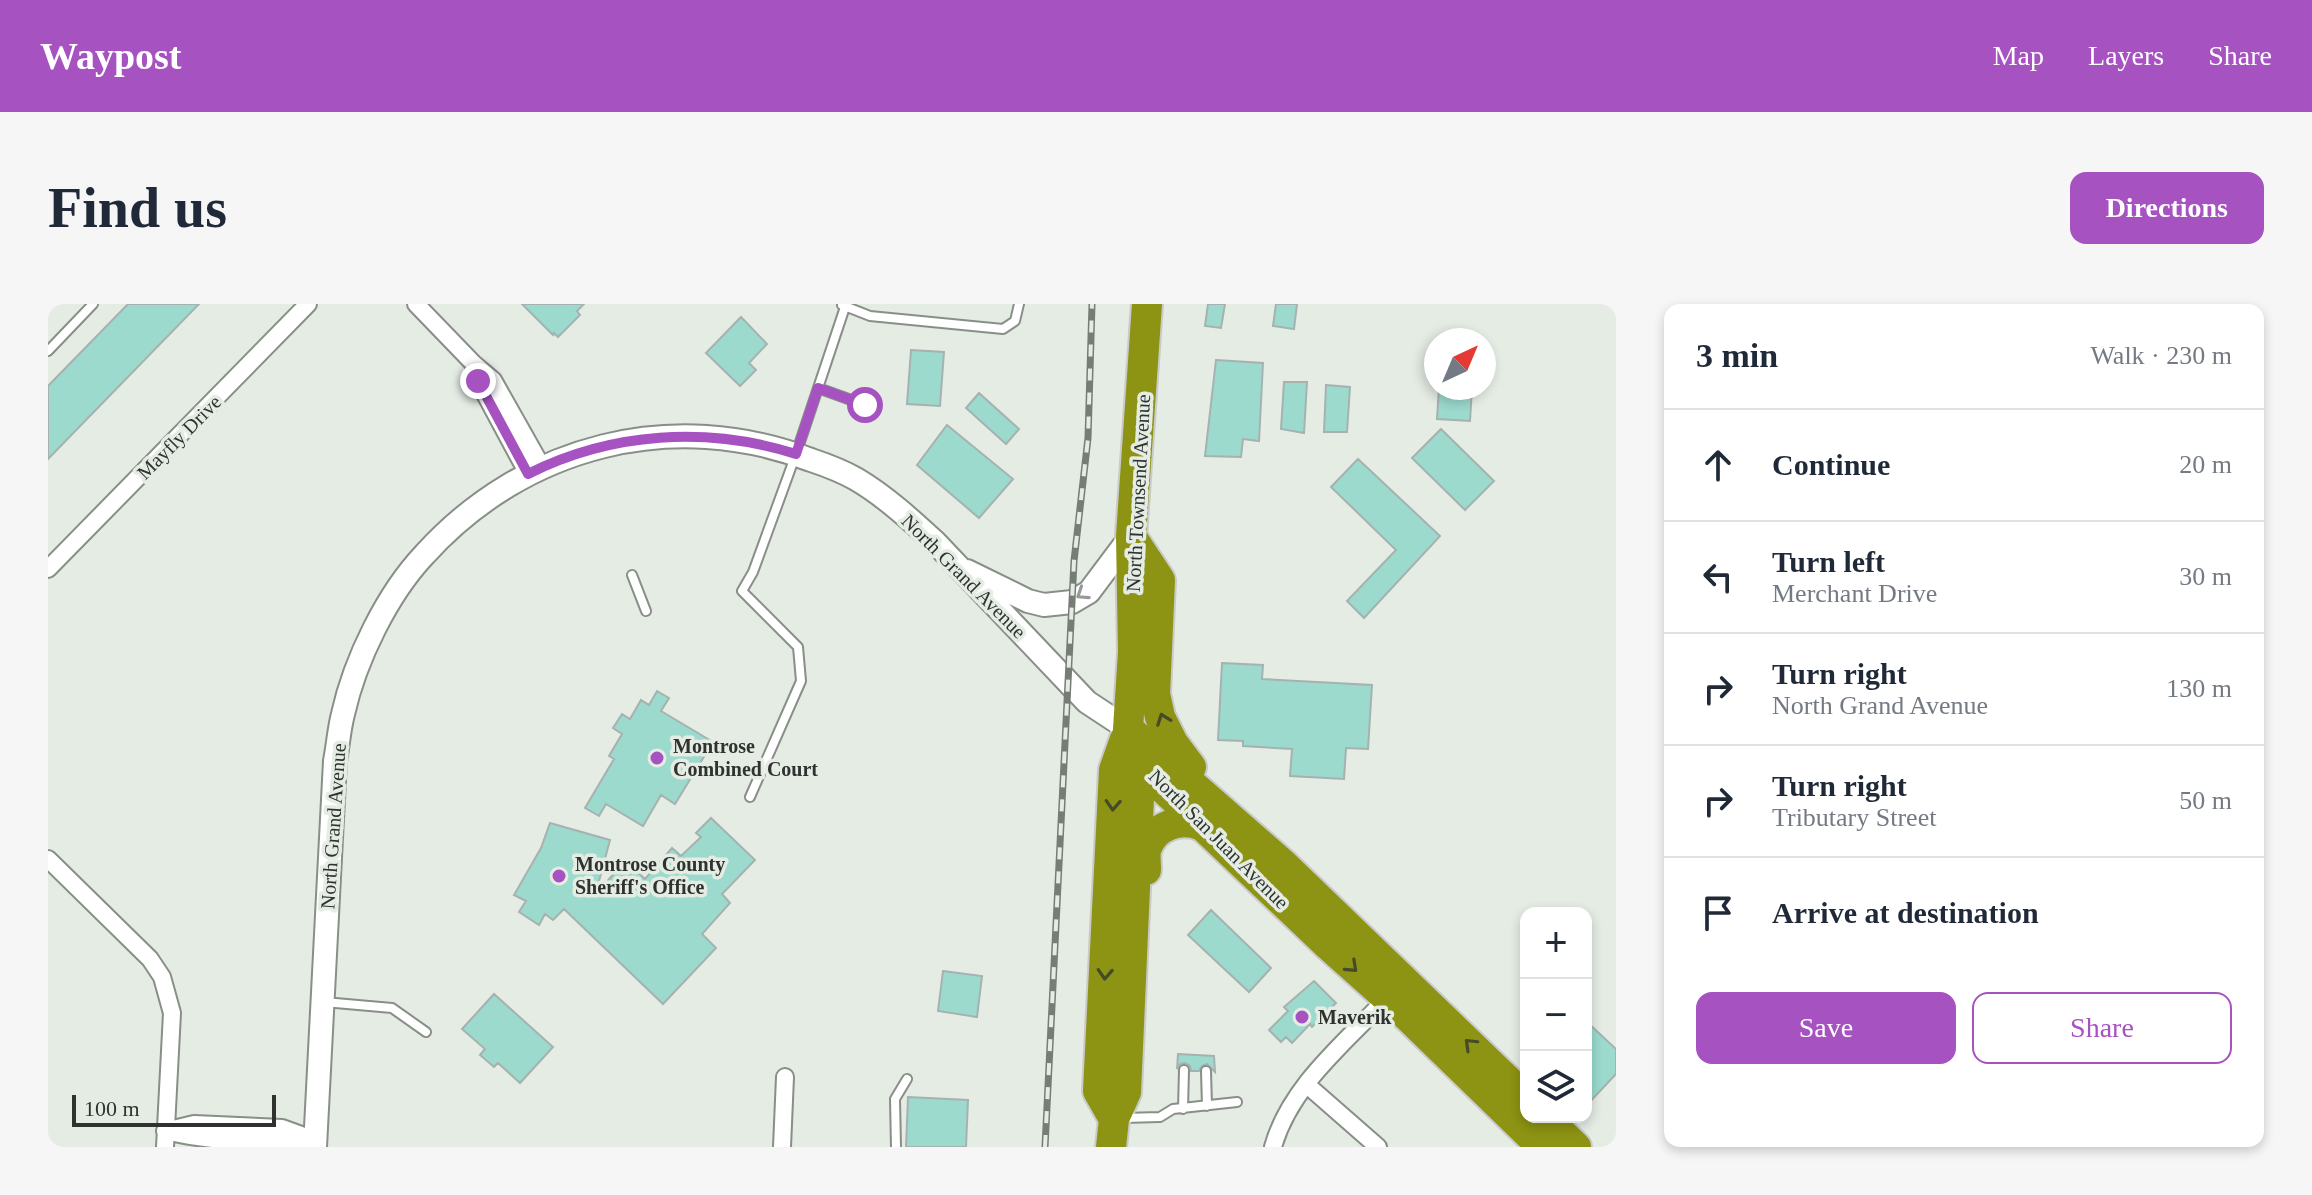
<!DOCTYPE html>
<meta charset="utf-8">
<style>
:root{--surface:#fff;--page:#f6f6f7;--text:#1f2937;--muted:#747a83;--line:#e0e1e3;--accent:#a652c1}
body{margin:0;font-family:"Times New Roman",serif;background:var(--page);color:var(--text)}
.controls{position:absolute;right:24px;bottom:24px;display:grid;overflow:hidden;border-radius:16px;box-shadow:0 4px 12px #0003}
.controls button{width:72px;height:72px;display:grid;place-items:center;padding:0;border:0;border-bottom:2px solid var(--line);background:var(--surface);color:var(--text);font:40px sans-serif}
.compass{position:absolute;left:1376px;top:24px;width:72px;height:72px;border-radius:50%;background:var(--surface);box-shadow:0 4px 12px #0003;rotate:44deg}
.scale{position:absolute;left:24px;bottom:20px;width:204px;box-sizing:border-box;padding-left:8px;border:4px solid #2f322f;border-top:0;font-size:22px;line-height:28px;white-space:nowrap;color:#2f322f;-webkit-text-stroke:6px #e4ece4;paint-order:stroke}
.stop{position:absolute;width:24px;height:24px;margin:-18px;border:6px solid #a652c1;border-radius:50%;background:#fff}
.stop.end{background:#a652c1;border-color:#fff;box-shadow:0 2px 8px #0008}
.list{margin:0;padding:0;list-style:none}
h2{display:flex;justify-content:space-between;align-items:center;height:104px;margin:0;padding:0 32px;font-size:34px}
h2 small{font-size:26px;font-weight:400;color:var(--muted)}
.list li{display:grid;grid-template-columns:52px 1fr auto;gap:24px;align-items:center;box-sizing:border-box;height:112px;padding:0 32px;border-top:2px solid var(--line)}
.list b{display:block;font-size:30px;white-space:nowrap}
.list p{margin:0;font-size:26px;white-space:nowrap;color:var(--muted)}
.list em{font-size:26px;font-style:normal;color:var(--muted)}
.actions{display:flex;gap:16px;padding:24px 32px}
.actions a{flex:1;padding:18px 0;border:2px solid var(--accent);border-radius:16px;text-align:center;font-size:28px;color:var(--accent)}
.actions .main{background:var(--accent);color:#fff}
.icon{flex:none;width:44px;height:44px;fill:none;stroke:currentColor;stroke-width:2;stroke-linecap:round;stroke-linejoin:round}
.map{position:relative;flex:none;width:1568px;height:843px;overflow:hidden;border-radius:16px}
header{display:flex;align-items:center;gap:48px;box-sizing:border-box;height:112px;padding:0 40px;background:var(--accent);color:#fff}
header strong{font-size:38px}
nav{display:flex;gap:44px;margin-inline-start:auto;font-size:28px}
.intro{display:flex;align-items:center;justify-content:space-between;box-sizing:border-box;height:192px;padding:0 48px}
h1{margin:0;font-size:56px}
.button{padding:20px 36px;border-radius:16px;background:var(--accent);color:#fff;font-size:28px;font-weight:700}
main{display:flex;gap:48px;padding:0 48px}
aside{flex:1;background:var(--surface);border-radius:16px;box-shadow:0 4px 12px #0003}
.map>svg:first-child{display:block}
.building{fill:#9bdacd;stroke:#a6b2af;stroke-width:2}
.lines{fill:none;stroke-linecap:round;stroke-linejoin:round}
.lane-casing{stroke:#878f87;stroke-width:12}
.street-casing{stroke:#878f87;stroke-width:20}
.secondary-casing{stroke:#878f87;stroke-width:26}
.highway-casing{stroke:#c9cac9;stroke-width:34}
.lane{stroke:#fff;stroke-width:8}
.street{stroke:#fff;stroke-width:16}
.secondary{stroke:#fff;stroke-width:22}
.highway{stroke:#8d9312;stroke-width:30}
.rail-casing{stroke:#777c77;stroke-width:7}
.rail{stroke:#e4ece4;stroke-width:4;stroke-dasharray:12;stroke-linecap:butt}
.oneway{stroke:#979897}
.oneway2{stroke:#464a28}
.route{stroke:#a652c1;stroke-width:10}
.poi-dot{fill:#a652c1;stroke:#e4ece4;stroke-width:3}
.labels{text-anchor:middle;stroke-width:7;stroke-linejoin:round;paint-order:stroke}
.street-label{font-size:20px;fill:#2f322f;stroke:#e4ece4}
.poi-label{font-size:20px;font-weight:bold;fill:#2f322f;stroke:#e4ece4;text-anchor:start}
</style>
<header>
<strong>Waypost</strong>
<nav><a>Map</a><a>Layers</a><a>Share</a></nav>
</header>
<div class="intro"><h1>Find us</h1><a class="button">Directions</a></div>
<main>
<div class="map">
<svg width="1568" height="843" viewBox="0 0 1568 843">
<rect width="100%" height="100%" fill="#e4ece4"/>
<!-- building -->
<path class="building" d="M80,0H151L0,155V82Z
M474,0H536L529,7L532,11L510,33L506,29L505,31Z
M1160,0H1177L1173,24L1157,22Z
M1228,0H1249L1246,25L1225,22Z
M693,13L719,40L701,59L708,66L692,82L658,49Z
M863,46L896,48L892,102L859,100Z
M1168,56L1215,59L1211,137L1195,135L1193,153L1157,152Z
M1236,78H1259L1256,129L1233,125Z
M1278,81L1302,83L1299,128H1276Z
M1391,84H1424L1422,117L1389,115Z
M931,89L971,125L958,140L918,104Z
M899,121L965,175L931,214L869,161Z
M1393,125L1446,177L1417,206L1364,154Z
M1310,155L1392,232L1316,314L1299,297L1348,246L1283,183Z
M1174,359L1215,361L1214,375L1324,381L1320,445L1298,444L1296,475L1242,472L1244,445L1195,442V437L1170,436Z
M609,387L621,394L613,407L665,438L627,500L613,491L595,522L558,500L551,512L537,504L566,455L561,452L574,430L565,424L574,410L582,415L593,396L601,401Z
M663,514L707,556L674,590L682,599L654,630L668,644L615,700L516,605L505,616L497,610L491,621L471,608L478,597L466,591L493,544L502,519L562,536L547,592L577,556L597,575L624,544L633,552L653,533L648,529Z
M1163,606L1223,664L1201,688L1140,631Z
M895,667L934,672L929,713L890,707Z
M1266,677L1288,699L1264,723L1262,720L1244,739L1238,733L1233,738L1221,726L1240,707L1236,703Z
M446,690L505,743L472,779L450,759L446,763L432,751L437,745L414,725Z
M1538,717L1568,745V770L1538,802Z
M1130,750L1166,752L1167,768L1159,760L1154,762L1151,767H1143L1142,762L1137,759L1132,760L1129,765Z
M860,793L920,796L918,843H858Z"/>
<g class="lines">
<defs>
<path id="lane" d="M794,1L822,12L955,25L967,17L971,0
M0,47L45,0
M770,84L817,101
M584,271L598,307
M702,493L753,377L750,343L694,287L705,268L748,150L797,3
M276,698L344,704L378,728
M1158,767L1159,802
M1135,805L1136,766
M1075,814L1112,813L1125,805L1189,798
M848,843L847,795L859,775"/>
<path id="street" d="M368,0L425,59L445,76L494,163
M425,59L430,77L480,170
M0,265L260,0
M0,555L102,655L114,673L124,709L117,843
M1258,780L1330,843
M117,827L146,820L234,824L267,836
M122,828C165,838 213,839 258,836
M734,843L737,773
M1225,843C1242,782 1297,739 1339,694"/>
<path id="secondary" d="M919,267L980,297L996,301L1024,298L1041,288L1083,232
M267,843L287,457C290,442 291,425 295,410C307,356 339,290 377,250C476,141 625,103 763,156C778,161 794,167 808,175C837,192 863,216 888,239L1039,398L1080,425"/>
<path id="highway" d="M1083,232L1112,276L1107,390L1112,413L1125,439L1143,463
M1085,429L1235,560L1478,794
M1089,445L1101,471L1280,641L1355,708L1494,843
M1098,566C1098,560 1097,551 1098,546C1106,521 1133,513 1154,522
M1497,813L1528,843
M1066,815L1050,787L1066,466L1077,435
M1063,843L1066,815L1078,788L1091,493L1080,425L1085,348L1083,232L1099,0"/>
</defs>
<!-- lane casing -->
<use href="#lane" class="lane-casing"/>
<!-- street casing -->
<use href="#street" class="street-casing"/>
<!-- secondary casing -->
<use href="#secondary" class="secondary-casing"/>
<!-- highway casing -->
<use href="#highway" class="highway-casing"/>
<!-- lane -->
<use href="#lane" class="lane"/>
<!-- street -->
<use href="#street" class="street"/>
<!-- secondary -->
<use href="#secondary" class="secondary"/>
<!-- highway -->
<use href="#highway" class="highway"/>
<defs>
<path id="rail" d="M997,843L1026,257L1040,134L1044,0"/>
</defs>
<!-- rail casing -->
<use href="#rail" class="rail-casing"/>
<!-- rail -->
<use href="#rail" class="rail"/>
</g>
<!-- one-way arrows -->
<defs><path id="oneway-chevron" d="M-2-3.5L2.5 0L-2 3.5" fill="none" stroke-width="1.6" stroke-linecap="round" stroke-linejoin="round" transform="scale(2)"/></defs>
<use class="oneway" href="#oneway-chevron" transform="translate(1034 290) rotate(147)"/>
<g class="oneway2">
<use href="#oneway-chevron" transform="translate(1115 415) rotate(-110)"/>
<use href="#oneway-chevron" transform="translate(1065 501) rotate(93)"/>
<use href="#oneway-chevron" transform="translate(1304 663) rotate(43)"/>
<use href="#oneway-chevron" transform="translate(1057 670) rotate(93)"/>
<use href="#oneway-chevron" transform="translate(1422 740) rotate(-136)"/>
</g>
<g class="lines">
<!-- route -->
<path class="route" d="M430,77L480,170C563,128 659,122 748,150L770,84L817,101"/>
</g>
<!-- markers -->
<g class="poi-dot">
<circle cx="609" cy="454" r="8"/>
<circle cx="511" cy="572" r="8"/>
<circle cx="1254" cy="713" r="8"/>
</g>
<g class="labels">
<!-- street labels -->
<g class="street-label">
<text transform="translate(131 133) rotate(-45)" y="7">Mayfly Drive</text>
<text transform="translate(1090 189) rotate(-87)" y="7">North Townsend Avenue</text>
<text transform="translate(916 272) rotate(45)" y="7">North Grand Avenue</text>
<text transform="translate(285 522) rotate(-86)" y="7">North Grand Avenue</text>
<text transform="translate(1171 535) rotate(45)" y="7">North San Juan Avenue</text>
</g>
<!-- poi labels -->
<g class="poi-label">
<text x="625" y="449">Montrose<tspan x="625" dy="23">Combined Court</tspan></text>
<text x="527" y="567">Montrose County<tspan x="527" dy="23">Sheriff's Office</tspan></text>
<text x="1270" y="720">Maverik</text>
</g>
</g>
</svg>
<div class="controls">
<button>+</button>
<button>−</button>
<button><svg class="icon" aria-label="layers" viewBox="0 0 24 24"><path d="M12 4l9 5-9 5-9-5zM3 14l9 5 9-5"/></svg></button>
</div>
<svg class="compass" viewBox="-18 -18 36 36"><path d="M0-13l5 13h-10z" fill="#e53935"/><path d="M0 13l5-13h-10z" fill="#747a83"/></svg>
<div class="scale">100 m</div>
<div class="stop" style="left:817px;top:101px"></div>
<div class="stop end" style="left:430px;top:77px"></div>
</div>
<aside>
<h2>3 min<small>Walk · 230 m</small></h2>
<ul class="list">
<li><svg class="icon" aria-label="ahead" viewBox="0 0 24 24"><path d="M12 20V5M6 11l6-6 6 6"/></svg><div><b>Continue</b></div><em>20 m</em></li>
<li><svg class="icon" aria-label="left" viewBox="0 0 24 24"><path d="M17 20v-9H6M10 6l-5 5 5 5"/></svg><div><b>Turn left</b><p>Merchant Drive</p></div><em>30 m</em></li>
<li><svg class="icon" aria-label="right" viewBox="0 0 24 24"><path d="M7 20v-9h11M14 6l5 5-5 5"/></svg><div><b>Turn right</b><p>North Grand Avenue</p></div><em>130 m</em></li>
<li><svg class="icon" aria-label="right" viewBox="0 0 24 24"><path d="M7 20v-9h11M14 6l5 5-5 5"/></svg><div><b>Turn right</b><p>Tributary Street</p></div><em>50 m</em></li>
<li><svg class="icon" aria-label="arrive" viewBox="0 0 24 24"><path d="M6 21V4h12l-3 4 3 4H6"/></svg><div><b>Arrive at destination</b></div></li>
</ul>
<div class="actions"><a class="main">Save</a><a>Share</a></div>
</aside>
</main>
